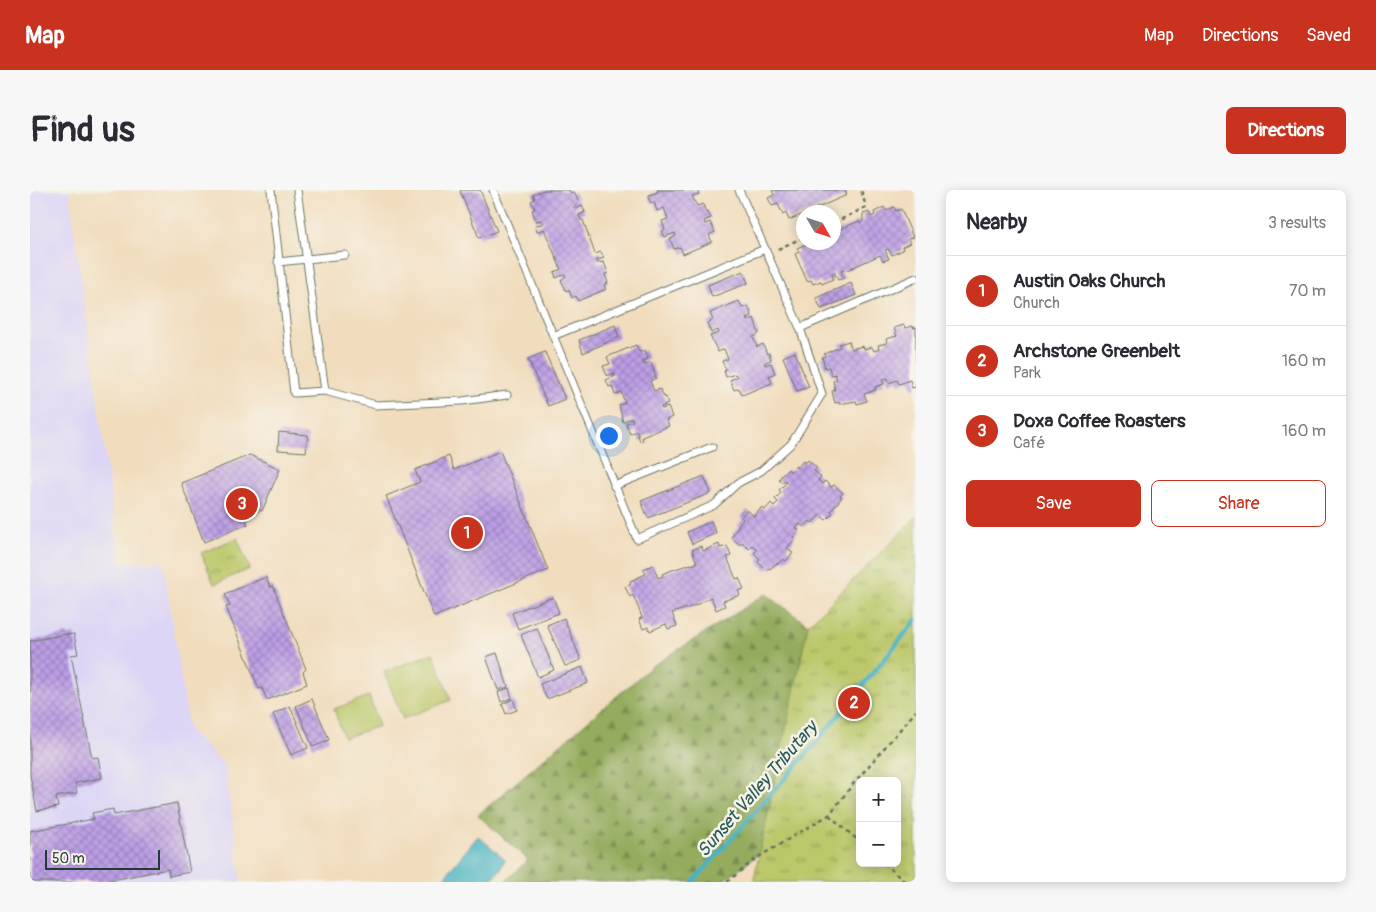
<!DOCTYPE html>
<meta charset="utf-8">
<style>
:root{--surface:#fff;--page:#f7f7f7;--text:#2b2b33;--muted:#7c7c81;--line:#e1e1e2;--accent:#c8321e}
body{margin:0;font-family:Pangolin,sans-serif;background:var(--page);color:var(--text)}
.controls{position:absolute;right:15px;bottom:15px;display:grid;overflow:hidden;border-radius:8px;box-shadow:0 2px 12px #0003}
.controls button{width:45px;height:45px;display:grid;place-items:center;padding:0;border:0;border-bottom:1px solid var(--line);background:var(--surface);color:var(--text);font:25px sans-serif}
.compass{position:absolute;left:766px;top:15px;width:45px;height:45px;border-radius:50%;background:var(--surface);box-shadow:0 2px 12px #0003;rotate:129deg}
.scale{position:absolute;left:15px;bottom:12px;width:115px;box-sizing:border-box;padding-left:5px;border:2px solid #1f3d34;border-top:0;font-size:14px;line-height:18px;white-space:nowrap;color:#1f3d34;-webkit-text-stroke:4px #f7f3e8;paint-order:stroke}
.you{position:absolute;left:578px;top:245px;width:18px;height:18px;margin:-12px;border:4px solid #fff;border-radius:50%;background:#1a73e8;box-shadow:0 0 0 8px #1a73e833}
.badge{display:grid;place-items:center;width:32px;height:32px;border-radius:50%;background:var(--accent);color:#fff;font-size:16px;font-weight:700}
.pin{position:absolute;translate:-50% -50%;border:2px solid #fff;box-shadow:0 1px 5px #0006}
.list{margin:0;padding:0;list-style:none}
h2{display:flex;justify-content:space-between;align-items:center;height:65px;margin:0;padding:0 20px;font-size:21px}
h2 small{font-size:16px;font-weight:400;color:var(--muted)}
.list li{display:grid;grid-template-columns:32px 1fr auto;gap:15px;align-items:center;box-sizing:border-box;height:70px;padding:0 20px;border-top:1px solid var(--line)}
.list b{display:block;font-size:19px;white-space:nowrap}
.list p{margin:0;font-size:16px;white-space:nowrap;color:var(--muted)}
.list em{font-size:16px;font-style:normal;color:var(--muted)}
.actions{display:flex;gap:10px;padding:15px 20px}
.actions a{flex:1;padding:11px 0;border:1px solid var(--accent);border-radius:8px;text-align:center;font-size:18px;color:var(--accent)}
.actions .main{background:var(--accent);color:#fff}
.map{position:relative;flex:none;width:886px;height:692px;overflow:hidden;border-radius:8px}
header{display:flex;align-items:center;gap:30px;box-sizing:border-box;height:70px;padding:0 25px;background:var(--accent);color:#fff}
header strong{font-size:24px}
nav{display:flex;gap:28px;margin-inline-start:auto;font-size:18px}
.intro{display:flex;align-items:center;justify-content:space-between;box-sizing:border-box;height:120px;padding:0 30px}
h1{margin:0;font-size:35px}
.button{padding:12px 22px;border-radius:8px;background:var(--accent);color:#fff;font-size:18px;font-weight:700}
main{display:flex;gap:30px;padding:0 30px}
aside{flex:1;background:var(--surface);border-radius:8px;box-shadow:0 2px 12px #0003}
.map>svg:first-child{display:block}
.built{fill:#dcd5f6}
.forest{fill:url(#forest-firs);stroke:#5a7448}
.park{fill:url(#park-tufts);stroke:#6d824e;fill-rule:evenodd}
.pitch{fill:#bbc769;stroke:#6d824e}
.water{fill:#46b3c2;stroke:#32787b}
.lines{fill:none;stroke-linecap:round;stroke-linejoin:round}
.stream{stroke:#46b3c2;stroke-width:4.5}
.building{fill:url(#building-cross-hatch)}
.lane-casing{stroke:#687564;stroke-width:9}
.path{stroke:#687564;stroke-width:2.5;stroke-dasharray:4 4;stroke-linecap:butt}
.lane{stroke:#fff;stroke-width:7}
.labels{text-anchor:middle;stroke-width:5;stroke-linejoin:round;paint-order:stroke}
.water-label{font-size:18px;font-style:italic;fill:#295a58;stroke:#f7f3e8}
</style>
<header>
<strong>Map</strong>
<nav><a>Map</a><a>Directions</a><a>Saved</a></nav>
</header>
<div class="intro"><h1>Find us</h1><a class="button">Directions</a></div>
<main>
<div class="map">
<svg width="886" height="692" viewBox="0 0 886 692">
<defs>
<pattern id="forest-firs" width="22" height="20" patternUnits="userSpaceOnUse" patternTransform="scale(1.25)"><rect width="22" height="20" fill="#94ac5d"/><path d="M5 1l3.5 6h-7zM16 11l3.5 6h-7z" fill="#788d4e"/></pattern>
<pattern id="park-tufts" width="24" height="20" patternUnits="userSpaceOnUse" patternTransform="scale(1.25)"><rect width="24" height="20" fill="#bbc769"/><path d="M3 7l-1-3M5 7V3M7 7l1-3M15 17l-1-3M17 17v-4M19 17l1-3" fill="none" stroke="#97a357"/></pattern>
<pattern id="building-cross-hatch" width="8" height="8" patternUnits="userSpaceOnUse" patternTransform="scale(1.25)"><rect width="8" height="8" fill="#bd9ee6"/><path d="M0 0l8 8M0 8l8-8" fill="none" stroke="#9982bb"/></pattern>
</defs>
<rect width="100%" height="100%" fill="#f7f3e8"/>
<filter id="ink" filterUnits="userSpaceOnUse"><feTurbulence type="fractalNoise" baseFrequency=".02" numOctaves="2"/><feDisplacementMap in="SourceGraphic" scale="10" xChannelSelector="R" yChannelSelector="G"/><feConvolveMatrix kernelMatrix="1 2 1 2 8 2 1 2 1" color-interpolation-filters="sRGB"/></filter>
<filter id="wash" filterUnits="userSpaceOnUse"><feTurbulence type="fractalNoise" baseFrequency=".0096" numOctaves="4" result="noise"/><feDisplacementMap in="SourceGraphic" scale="20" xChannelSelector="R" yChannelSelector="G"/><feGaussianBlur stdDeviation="1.12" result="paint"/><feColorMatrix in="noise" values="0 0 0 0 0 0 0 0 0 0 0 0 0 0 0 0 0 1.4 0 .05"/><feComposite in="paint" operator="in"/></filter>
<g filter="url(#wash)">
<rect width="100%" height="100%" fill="#f1ddbd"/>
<!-- built -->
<path class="built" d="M0,0H39L90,373L133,371L159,540L195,575L211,692H0Z"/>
<!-- forest -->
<path class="forest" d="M736,404L778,435L730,663L691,692H475L498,670L448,625L621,477Z"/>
<!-- park -->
<path class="park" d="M886,327V692H727L724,689L778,435ZM830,591H867V673H830Z
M207,348L220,379L184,394L171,363Z"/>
<!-- pitch -->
<path class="pitch" d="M403,463L421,510L373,529L354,482Z
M339,506L349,536L314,548L304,519Z"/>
<!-- water -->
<path class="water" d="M448,646L475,669L471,679L459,692H410Z"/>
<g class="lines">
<!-- stream -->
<path class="stream" d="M663,692L781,559L886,430"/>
</g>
<g id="blocks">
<!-- building -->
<path class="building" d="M431,0H450L467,41L449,48L430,1Z
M514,0H539L541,4L544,2L549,13L544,17L545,19L552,16L555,22L549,25L551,30H553L565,64L571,62L574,68L566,70L568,73L574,72L578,83L575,84L578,93L574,95L576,99L548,111L546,106L542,108L539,100L536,101L531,90L536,86L535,84L526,88L524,82L531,79L514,39L507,42L505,36L514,33L512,30L506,31L502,20L505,19L501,11L505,9L503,4Z
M627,0H667L669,4L662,6L667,16L673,14L676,23L678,22L681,28L674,31L675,34L680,32L685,42L679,45L682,52L653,64L650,57L644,59L640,49L646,46L645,43L635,47L632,41L635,40L632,31L638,29L634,18L627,21L624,12L621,13L619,9V5L628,2Z
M742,0H815L817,5L759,30L756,23L753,25L748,14L742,16L738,8L744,5Z
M854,17L856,21L864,17L866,21L871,19L883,47L878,49L880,53L872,57L873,60L862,65L858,59L855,60L859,69L853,71L850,65L817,80V79L811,81L814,88L808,90L804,82L802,83L803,89L792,94L791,91L783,94L781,90L777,91L765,64L769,62L767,58L776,54L775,52H804V42L829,31L830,33L833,31V24L839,22L841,27L845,25L844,22Z
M713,81L718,93L682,107L678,95Z
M821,93L826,105L791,119L786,108Z
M709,111L712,118L718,116L722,126L716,128L717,131L724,128L729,144L723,147L727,157L733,154L737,164L739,163L741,170L734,173L735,175L741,173L745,183L739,186L742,193L712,205L709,198L704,200L700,190L707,187L705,184L696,187L694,181L696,180L692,171L698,169L694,159L688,162L680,146L689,143L688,140L681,143L677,133L683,130L680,123Z
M585,135L589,147L553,163L549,150Z
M874,135L875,138L883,136V138L886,137V197L882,198L880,190L869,194L867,190L859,193L857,188L852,190L854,194L845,197L846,200L834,204L837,211L827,214L826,211L809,214V212L805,213L802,201L805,200L803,191L807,190L805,184L801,185L799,177L795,178L792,167L795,166L794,164L810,157L809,154L819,151L821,159L833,156L834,159L842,157L844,161L849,159L848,155L857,153L856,149L867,146L864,138Z
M606,155L609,162L615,160L618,169L613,171L614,175L621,172L626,188L620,191L624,201L630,199L634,207H636L638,214L631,217L632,219L638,217L642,227L636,230L639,236L612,247L613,250L610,252L607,241L600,244L596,233L603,231L602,228L593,232L589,215L595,213L591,202L585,205L582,196L579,197L576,190L585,186L584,183L577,186L573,176L580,174L577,167Z
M515,162L535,209L518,216L498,169Z
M765,162L779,197L767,201L753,167Z
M249,242L278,245L276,262L248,260Z
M470,261L518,380L404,427L356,306L390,292L385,280L419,266L424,280Z
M220,265L250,279L232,321L230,320L216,331L218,334L174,352L151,293Z
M778,270L787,278L784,281L791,287L788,290L792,294L795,291L801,297L804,295L813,303L810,306L812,307L801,321L803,323L796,330L790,325L782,333L780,331L774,337L770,334L766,338L769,340L763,347L765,349L757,358L763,363L756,371L753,369L748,374L747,373L740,379L739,378L736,380L728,372L730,369L724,363L727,360L722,355L719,359L712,352L710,355L701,347L704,344L703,343L709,336L708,335L713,329L711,327L717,320L724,326L732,317L735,320L741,313L744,316L748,312L745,309L751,303L749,300L757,292L755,290L752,293L749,290L751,286L758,279L760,282L766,276L767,278L773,271L775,273Z
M674,286L681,303L618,328L611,311Z
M681,331L686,343L662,354L657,342Z
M689,354L690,358L697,356L701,366L697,367L706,389L709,388L714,399L708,401L710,405L693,411L695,416L686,420L681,407L664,416L642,423L647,436L638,439L636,434L620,441L618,437L613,439L609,429L612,428L610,422L603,405L600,407L595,397L601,394L600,391L616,384L613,379L623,375L628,388L633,386L632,384L645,379L661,374V375L667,373L662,360L671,356L673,361Z
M236,387L240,397L243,396L276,479L273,482L277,494L237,510L232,498L229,499L196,417L200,416L195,404Z
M523,407L529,423L488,439L482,423Z
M534,428L551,470L535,476L517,435Z
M507,438L524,480L508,487L491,445Z
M37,444V445L44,444L48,464L41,465L62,568L68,567L72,588L45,593L47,603L26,607L28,617L7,621L0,585V451Z
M467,463L478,497L468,500L456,467Z
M552,477L558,493L517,509L510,494Z
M479,498L482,508L471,512L468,502Z
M282,509L299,550L283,557L266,516Z
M483,509L487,520L476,524L472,514Z
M260,516L278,558L261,565L243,524Z
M147,613L160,682L139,686L138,679L71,692H0V641L64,629L62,623L83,619L84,625Z"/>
</g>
</g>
<g filter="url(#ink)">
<use href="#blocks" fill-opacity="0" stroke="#687564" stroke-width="1"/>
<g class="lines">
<defs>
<path id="lane" d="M241,0L264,203L295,201L346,215L432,211L477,205
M267,0L295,201
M463,0L607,349L684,315L708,293L731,281L761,254L792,204L770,138L886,88
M709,0L770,138
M248,72L315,65
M523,146L735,59
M584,296L682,257"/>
</defs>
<!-- lane casing -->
<use href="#lane" class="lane-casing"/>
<!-- path -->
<path class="path" d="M804,33L836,17L831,0
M748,59L774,47
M799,625L830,652
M854,673L875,692
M697,692L725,669L799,625L824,593L886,521"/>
<!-- lane -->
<use href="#lane" class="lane"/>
</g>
</g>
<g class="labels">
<!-- water labels -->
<g class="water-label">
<text transform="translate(727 599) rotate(-49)" y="6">Sunset Valley Tributary</text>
</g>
</g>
</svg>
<div class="controls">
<button>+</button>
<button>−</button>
</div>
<svg class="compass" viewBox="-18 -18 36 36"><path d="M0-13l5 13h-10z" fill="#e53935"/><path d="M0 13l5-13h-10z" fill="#7c7c81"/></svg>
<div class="scale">50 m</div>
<div class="you"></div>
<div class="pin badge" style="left:437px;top:343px">1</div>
<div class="pin badge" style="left:824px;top:513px">2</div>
<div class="pin badge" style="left:212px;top:314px">3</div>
</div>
<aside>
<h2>Nearby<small>3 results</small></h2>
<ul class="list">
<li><span class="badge">1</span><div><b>Austin Oaks Church</b><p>Church</p></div><em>70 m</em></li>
<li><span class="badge">2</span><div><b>Archstone Greenbelt</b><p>Park</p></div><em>160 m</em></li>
<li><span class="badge">3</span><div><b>Doxa Coffee Roasters</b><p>Café</p></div><em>160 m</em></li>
</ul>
<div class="actions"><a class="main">Save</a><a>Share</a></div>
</aside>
</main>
